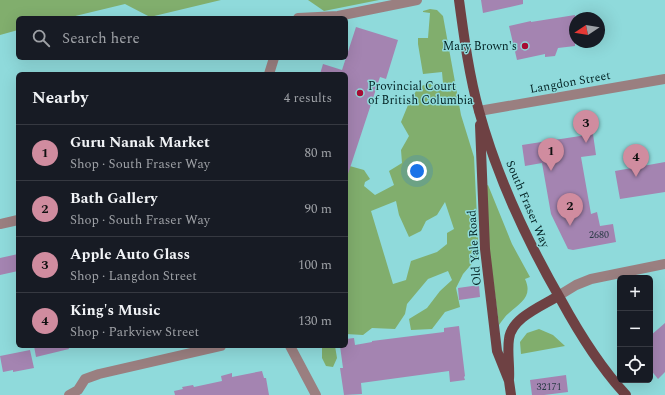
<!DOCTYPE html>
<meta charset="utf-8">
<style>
:root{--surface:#171b24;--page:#242831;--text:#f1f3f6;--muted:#9ea1a6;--line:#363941;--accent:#d08c9f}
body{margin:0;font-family:Spectral,serif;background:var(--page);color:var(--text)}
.controls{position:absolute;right:12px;bottom:12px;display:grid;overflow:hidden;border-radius:6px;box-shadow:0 4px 16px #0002}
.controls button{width:36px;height:36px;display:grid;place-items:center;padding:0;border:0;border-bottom:1px solid var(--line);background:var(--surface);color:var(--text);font:20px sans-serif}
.compass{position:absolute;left:569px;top:12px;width:36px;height:36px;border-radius:50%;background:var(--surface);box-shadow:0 4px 16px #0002;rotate:258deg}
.you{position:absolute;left:417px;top:171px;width:14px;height:14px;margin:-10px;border:3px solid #fff;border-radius:50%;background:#1a73e8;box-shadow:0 0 0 6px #1a73e833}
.badge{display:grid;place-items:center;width:26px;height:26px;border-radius:50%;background:var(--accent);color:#111;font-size:13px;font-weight:700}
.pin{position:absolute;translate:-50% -33px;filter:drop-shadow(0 1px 2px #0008)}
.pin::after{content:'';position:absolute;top:21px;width:14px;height:12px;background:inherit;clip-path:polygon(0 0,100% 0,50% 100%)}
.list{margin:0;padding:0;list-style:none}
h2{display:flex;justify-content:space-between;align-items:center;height:52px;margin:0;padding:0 16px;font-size:17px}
h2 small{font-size:13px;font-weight:400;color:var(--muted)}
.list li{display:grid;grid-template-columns:26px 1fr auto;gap:12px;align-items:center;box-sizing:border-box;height:56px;padding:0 16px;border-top:1px solid var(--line)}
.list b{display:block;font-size:15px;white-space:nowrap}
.list p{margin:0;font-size:13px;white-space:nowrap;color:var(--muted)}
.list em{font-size:13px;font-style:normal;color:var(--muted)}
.icon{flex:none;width:22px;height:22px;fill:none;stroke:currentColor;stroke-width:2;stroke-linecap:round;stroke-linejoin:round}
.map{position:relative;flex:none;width:665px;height:395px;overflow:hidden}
.search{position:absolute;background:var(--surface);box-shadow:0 4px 16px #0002;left:16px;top:16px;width:332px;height:44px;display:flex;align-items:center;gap:10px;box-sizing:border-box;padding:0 14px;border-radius:6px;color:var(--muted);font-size:15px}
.panel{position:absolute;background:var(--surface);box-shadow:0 4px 16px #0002;left:16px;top:72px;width:332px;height:276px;border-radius:6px}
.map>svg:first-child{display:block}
.green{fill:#81ae6d;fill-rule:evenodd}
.building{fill:#a484b1}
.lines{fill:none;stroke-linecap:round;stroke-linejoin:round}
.minor{stroke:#9a7f80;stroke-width:10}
.major{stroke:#6e4143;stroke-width:10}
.poi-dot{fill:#a70d34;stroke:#8fdadb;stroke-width:1.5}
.labels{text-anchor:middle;stroke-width:3;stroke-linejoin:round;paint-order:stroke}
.number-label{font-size:10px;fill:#2b3b47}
.poi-label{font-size:12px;fill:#032324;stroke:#8fdadb;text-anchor:end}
.street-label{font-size:12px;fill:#032324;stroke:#8fdadb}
</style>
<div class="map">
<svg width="665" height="395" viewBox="0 0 665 395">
<rect width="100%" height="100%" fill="#8fdadb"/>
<!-- green -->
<path class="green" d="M0,0H221L150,17L125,4L67,18H18V30L0,35Z
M308,0H379L324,11Z
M430,9L437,10L443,16L461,115L474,157L479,258L476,259L463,274L456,288L460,307L445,312L432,329L411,330L409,319L427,308L440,291L452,280L448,271L428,279L407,304L405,314L395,329L372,328L363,335L346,334V165L364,170L370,179L365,182L364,186L375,195L394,185L389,171L402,163L401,150L409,136L401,122L413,93H415C420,82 433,84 443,83L442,72L423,74L418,44V38H428L430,13L423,12V11ZM396,201L399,215L409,237L421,231L426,221L437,215L445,202L454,229L447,233V244L437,252L411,261L406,280L393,284L371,211Z
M488,185L512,244L530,277L525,279C533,296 521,303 509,313C505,316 502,321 499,325L489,249L486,186Z
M539,329L553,335L565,346L521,354L520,342L527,333Z
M322,346H335L337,358L333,367L326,366L322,358Z"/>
<!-- building -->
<path class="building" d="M481,0H523V4L483,13Z
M575,15V46L558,48L555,56L545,57V54L517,60L509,26L531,21V22Z
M356,27L398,40L386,79L380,77L348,174H346V74H320L323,64L342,70Z
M593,134L596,155L581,157L591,214L597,212L600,226L613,224L616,242L573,250L568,249L551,214L542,163L525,166L522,145Z
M665,162V192L620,199L615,171Z
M18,254V271L0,275V258Z
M479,285L480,297L459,300L458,288Z
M665,323V372L658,379L650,369V336Z
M459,326L465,376L464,377L465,380L450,382L449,371L361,383L362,394L344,395L340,368H343L340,346H346V339L354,338L355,345L372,342V341L444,332V328Z
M34,346H68L69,349L36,357Z
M30,350L34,368L13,372V370L3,372L0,356Z
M262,371L264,378H266L269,395H175L174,391L183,389L182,387L193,385L194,387L222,381L221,376L232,373V377Z
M566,375L568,392L544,395H532L530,380Z"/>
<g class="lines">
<!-- minor -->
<path class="minor" d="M298,18L338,16L417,0
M269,74L274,58
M479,111L665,79
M0,224L18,220
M558,296L576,285L591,279L665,264
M290,346L316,395
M69,395L78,390L85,379L99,374L221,346"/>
<!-- major -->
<path class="major" d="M459,0C464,37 469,75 479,111C497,177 527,241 561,300C579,333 600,367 626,395
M480,125L485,249L497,351L509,381L511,395
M509,379C510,366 507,352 509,339C511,318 542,306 558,296"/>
</g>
<!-- markers -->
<g class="poi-dot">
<circle cx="525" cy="46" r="4"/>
<circle cx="360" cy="93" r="4"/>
</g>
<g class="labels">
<!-- number labels -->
<g class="number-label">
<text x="599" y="238">2680</text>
<text x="549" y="390">32171</text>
</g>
<!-- poi labels -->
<g class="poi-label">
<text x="517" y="50">Mary Brown's</text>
<text x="368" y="90" text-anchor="start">Provincial Court<tspan x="368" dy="14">of British Columbia</tspan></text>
</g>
<!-- street labels -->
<g class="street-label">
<text transform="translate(570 82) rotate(-10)" y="4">Langdon Street</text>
<text transform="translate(528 204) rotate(67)" y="4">South Fraser Way</text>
<text transform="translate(474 248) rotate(-94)" y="4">Old Yale Road</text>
</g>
</g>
</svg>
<div class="controls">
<button>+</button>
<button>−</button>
<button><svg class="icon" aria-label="locate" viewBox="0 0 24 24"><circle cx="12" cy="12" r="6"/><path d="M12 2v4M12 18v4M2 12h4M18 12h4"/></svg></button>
</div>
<svg class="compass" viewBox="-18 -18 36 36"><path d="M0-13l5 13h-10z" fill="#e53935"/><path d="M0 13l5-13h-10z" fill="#9ea1a6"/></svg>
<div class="you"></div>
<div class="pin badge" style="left:551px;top:171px">1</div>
<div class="pin badge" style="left:570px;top:226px">2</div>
<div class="pin badge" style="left:586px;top:143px">3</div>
<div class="pin badge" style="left:636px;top:177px">4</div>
<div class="search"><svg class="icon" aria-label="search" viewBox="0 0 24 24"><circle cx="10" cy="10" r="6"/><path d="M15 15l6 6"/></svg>Search here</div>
<section class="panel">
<h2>Nearby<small>4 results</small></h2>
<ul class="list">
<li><span class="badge">1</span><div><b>Guru Nanak Market</b><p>Shop · South Fraser Way</p></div><em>80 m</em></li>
<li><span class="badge">2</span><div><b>Bath Gallery</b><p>Shop · South Fraser Way</p></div><em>90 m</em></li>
<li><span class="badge">3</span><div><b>Apple Auto Glass</b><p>Shop · Langdon Street</p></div><em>100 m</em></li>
<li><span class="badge">4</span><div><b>King's Music</b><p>Shop · Parkview Street</p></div><em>130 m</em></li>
</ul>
</section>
</div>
